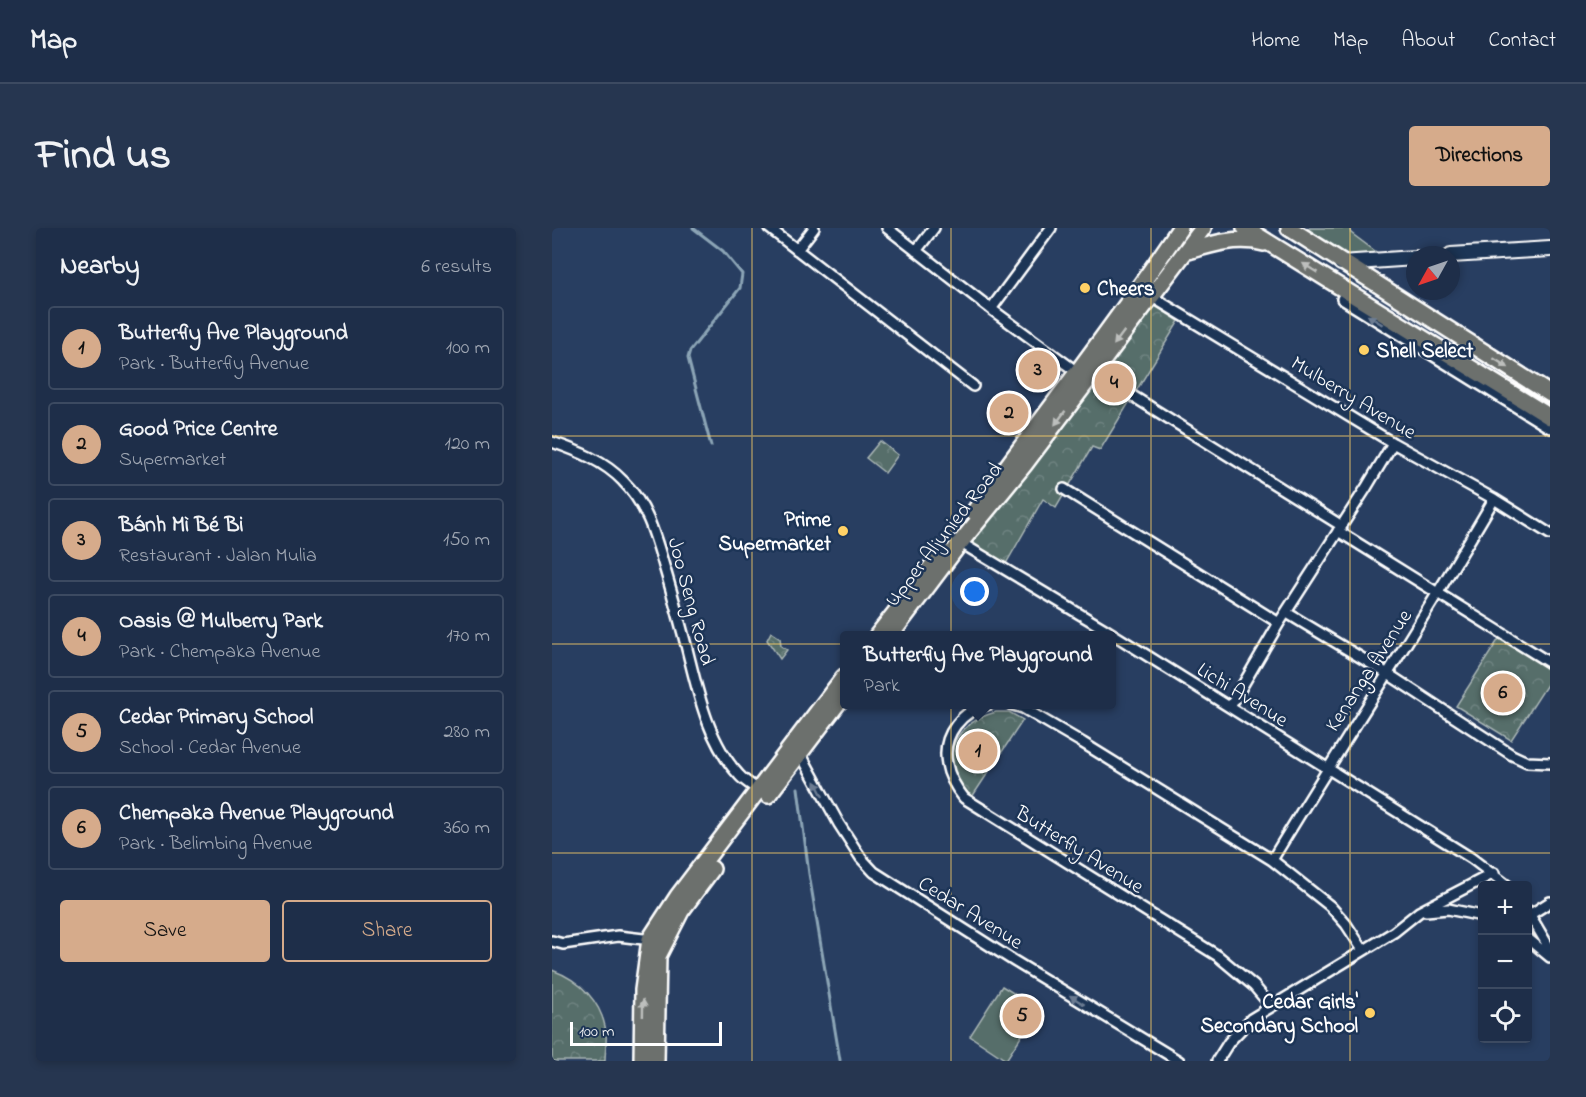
<!DOCTYPE html>
<meta charset="utf-8">
<style>
:root{--surface:#1e2e49;--page:#263650;--text:#f1f3f6;--muted:#a1a8b4;--line:#3c4a61;--accent:#d6ab8b}
body{margin:0;font-family:"Indie Flower",sans-serif;background:var(--page);color:var(--text)}
.controls{position:absolute;right:18px;bottom:18px;display:grid;overflow:hidden;border-radius:6px;box-shadow:0 3px 9px #0003}
.controls button{width:54px;height:54px;display:grid;place-items:center;padding:0;border:0;border-bottom:2px solid var(--line);background:var(--surface);color:var(--text);font:30px sans-serif}
.compass{position:absolute;left:854px;top:18px;width:54px;height:54px;border-radius:50%;background:var(--surface);box-shadow:0 3px 9px #0003;rotate:230deg}
.scale{position:absolute;left:18px;bottom:15px;width:152px;box-sizing:border-box;padding-left:6px;border:3px solid #fff;border-top:0;font-size:16px;line-height:21px;white-space:nowrap;color:#fff;-webkit-text-stroke:4px #1d3557;paint-order:stroke}
.you{position:absolute;left:423px;top:364px;width:21px;height:21px;margin:-15px;border:4px solid #fff;border-radius:50%;background:#1a73e8;box-shadow:0 0 0 9px #1a73e833}
.badge{display:grid;place-items:center;width:39px;height:39px;border-radius:50%;background:var(--accent);color:#111;font-size:20px;font-weight:700}
.pin{position:absolute;translate:-50% -50%;border:3px solid #fff;box-shadow:0 2px 6px #0006}
.popup{position:absolute;left:288px;top:403px;width:276px;height:78px;box-sizing:border-box;display:grid;place-content:center;border-radius:6px;background:var(--surface);filter:drop-shadow(0 2px 4px #0005);font-size:20px;white-space:nowrap;color:var(--muted)}
.popup b{font-size:22px;color:var(--text)}
.popup::after{content:'';position:absolute;left:50%;top:100%;margin-left:-12px;border:12px solid transparent;border-top-color:var(--surface)}
.list{margin:0;padding:0;list-style:none}
h2{display:flex;justify-content:space-between;align-items:center;height:78px;margin:0;padding:0 24px;font-size:26px}
h2 small{font-size:20px;font-weight:400;color:var(--muted)}
.list li{display:grid;grid-template-columns:39px 1fr auto;gap:18px;align-items:center;box-sizing:border-box;height:84px;margin:0 12px 12px;padding:0 12px;border:2px solid var(--line);border-radius:6px}
.list b{display:block;font-size:22px;white-space:nowrap}
.list p{margin:0;font-size:20px;white-space:nowrap;color:var(--muted)}
.list em{font-size:20px;font-style:normal;color:var(--muted)}
.actions{display:flex;gap:12px;padding:18px 24px}
.actions a{flex:1;padding:14px 0;border:2px solid var(--accent);border-radius:6px;text-align:center;font-size:21px;color:var(--accent)}
.actions .main{background:var(--accent);color:#111}
.icon{flex:none;width:33px;height:33px;fill:none;stroke:currentColor;stroke-width:2;stroke-linecap:round;stroke-linejoin:round}
.map{position:relative;flex:none;width:998px;height:833px;overflow:hidden;border-radius:6px}
header{display:flex;align-items:center;gap:36px;box-sizing:border-box;height:84px;padding:0 30px;background:var(--surface);border-bottom:2px solid var(--line)}
header strong{font-size:28px}
nav{display:flex;gap:33px;margin-inline-start:auto;font-size:21px}
.intro{display:flex;align-items:center;justify-content:space-between;box-sizing:border-box;height:144px;padding:0 36px}
h1{margin:0;font-size:42px}
.button{padding:15px 27px;border-radius:6px;background:var(--accent);color:#111;font-size:21px;font-weight:700}
main{display:flex;gap:36px;padding:0 36px}
aside{flex:1;background:var(--surface);border-radius:6px;box-shadow:0 3px 9px #0003}
.map>svg:first-child{display:block}
.green{fill:#566e6b;stroke:#aab6b5;stroke-width:1.5}
.forest{fill:url(#forest-crowns);stroke:#aab6b5;stroke-width:1.5}
.lines{fill:none;stroke-linecap:round;stroke-linejoin:round}
.stream{stroke:#8ca5b6;stroke-width:3}
.street-casing{stroke:#fff;stroke-width:14}
.secondary-casing{stroke:#fff;stroke-width:18}
.primary-casing{stroke:#fff;stroke-width:20}
.street{stroke:#1d3557;stroke-width:9}
.secondary{stroke:#1d3557;stroke-width:14}
.primary{stroke:#6c706d;stroke-width:15}
.oneway{fill:#bdbfbd}
.oneway2{fill:#6c7c92}
.grid{fill:none;stroke:#ffd166;stroke-width:1.5;stroke-opacity:0.55}
.poi-dot{fill:#ffd166;stroke:#1d3557;stroke-width:2}
.labels{text-anchor:middle;stroke-width:5;stroke-linejoin:round;paint-order:stroke}
.poi-label{font-size:21px;font-weight:bold;fill:#fff;stroke:#1d3557;text-anchor:start}
.street-label{font-size:21px;fill:#fff;stroke:#1d3557}
</style>
<header>
<strong>Map</strong>
<nav><a>Home</a><a>Map</a><a>About</a><a>Contact</a></nav>
</header>
<div class="intro"><h1>Find us</h1><a class="button">Directions</a></div>
<main>
<aside>
<h2>Nearby<small>6 results</small></h2>
<ul class="list">
<li><span class="badge">1</span><div><b>Butterfly Ave Playground</b><p>Park · Butterfly Avenue</p></div><em>100 m</em></li>
<li><span class="badge">2</span><div><b>Good Price Centre</b><p>Supermarket</p></div><em>120 m</em></li>
<li><span class="badge">3</span><div><b>Bánh Mì Bé Bi</b><p>Restaurant · Jalan Mulia</p></div><em>150 m</em></li>
<li><span class="badge">4</span><div><b>Oasis @ Mulberry Park</b><p>Park · Chempaka Avenue</p></div><em>170 m</em></li>
<li><span class="badge">5</span><div><b>Cedar Primary School</b><p>School · Cedar Avenue</p></div><em>280 m</em></li>
<li><span class="badge">6</span><div><b>Chempaka Avenue Playground</b><p>Park · Belimbing Avenue</p></div><em>360 m</em></li>
</ul>
<div class="actions"><a class="main">Save</a><a>Share</a></div>
</aside>
<div class="map">
<svg width="998" height="833" viewBox="0 0 998 833">
<defs>
<pattern id="forest-crowns" width="20" height="18" patternUnits="userSpaceOnUse" patternTransform="scale(1.5)"><rect width="20" height="18" fill="#566e6b"/><path d="M2 6a3 3 0 1 1 6 0M12 15a3 3 0 1 1 6 0" fill="none" stroke="#6f8481"/></pattern>
</defs>
<rect width="100%" height="100%" fill="#283e61"/>
<filter id="ink" filterUnits="userSpaceOnUse"><feTurbulence type="fractalNoise" baseFrequency=".0167" numOctaves="2"/><feDisplacementMap in="SourceGraphic" scale="12" xChannelSelector="R" yChannelSelector="G"/><feConvolveMatrix kernelMatrix="1 2 1 2 8 2 1 2 1" color-interpolation-filters="sRGB"/></filter>
<g filter="url(#ink)">
<!-- green -->
<path class="green" d="M745,0H798L799,5L831,29L791,30Z
M450,758L487,781L454,832L418,808Z"/>
<!-- forest -->
<path class="forest" d="M597,74L627,93L548,222L540,219L504,280L491,271L452,339L414,316Z
M328,213L346,227L333,245L314,230Z
M219,404L228,410L229,418L235,422L228,431L215,412Z
M948,409L998,439V452L959,512L904,478Z
M444,484H457L471,492L420,569C383,536 399,496 444,484Z
M0,742C28,752 50,774 54,804C55,813 53,824 53,833H0Z"/>
<g class="lines">
<!-- stream -->
<path class="stream" d="M141,0L171,23L190,46L188,60L138,123L136,130L159,218
M246,560L257,646L288,832"/>
<defs>
<path id="street" d="M217,0L421,158
M335,0L439,81L529,147
M245,22L262,0
M364,23L382,0
M795,63L790,71L998,200
M597,67L841,215L942,271L998,306
M439,81L499,0
M579,167L790,298
M0,214C26,223 52,233 71,253C95,277 103,307 112,338C120,364 127,391 134,417C145,460 155,513 187,547C192,553 201,558 208,563
M512,261L727,395
M786,303L998,435
M404,312L551,400L919,630L956,658
M735,385L836,446L960,527L975,534L998,535
M438,476C410,482 389,507 395,536C397,549 404,560 412,570L666,728L702,758L719,778
M458,476L471,480L531,515L720,632L778,678L794,696L811,722
M678,479L727,395L814,260L841,215
M247,523L287,596L309,630L322,644L462,733L627,833
M720,632C793,511 871,393 942,271
M975,682L998,721
M874,683L896,681L930,688
M979,686L998,674
M975,710L998,729
M0,713L11,716L66,708L100,712
M665,833L677,814L699,791L842,704L867,684L942,645"/>
<path id="secondary" d="M899,27L998,21
M789,35L863,30"/>
<path id="primary" d="M693,0L998,189
M737,0L998,166
M633,24C660,16 685,8 712,15
M422,284C490,189 563,98 628,0
M325,408L391,324
M338,408L408,315L472,237L651,0
M216,567L292,467
M90,833L91,762L98,711L126,668L292,449
M104,833L106,728L129,683L160,641"/>
</defs>
<!-- street casing -->
<use href="#street" class="street-casing"/>
<!-- secondary casing -->
<use href="#secondary" class="secondary-casing"/>
<!-- primary casing -->
<use href="#primary" class="primary-casing"/>
<!-- street -->
<use href="#street" class="street"/>
<!-- secondary -->
<use href="#secondary" class="secondary"/>
<!-- primary -->
<use href="#primary" class="primary"/>
</g>
<!-- one-way arrows -->
<defs><path id="oneway-solid" d="M-6-.8H1V-3.2L6.5 0L1 3.2V.8H-6Z" transform="scale(1.5)"/></defs>
<g class="oneway">
<use href="#oneway-solid" transform="translate(758 40) rotate(-148)"/>
<use href="#oneway-solid" transform="translate(567 110) rotate(127)"/>
<use href="#oneway-solid" transform="translate(949 135) rotate(32)"/>
<use href="#oneway-solid" transform="translate(508 190) rotate(127)"/>
<use href="#oneway-solid" transform="translate(91 780) rotate(-89)"/>
</g>
<g class="oneway2">
<use href="#oneway-solid" transform="translate(823 92) rotate(-148)"/>
<use href="#oneway-solid" transform="translate(267 561) rotate(-117)"/>
<use href="#oneway-solid" transform="translate(525 772) rotate(-148)"/>
</g>
</g>
<!-- grid -->
<path class="grid" d="M200,0V833M399,0V833M599,0V833M798,0V833M0,208H998M0,416H998M0,625H998"/>
<!-- markers -->
<g class="poi-dot">
<circle cx="533" cy="60" r="6"/>
<circle cx="812" cy="122" r="6"/>
<circle cx="291" cy="303" r="6"/>
<circle cx="818" cy="785" r="6"/>
</g>
<g class="labels">
<!-- poi labels -->
<g class="poi-label">
<text x="545" y="67">Cheers</text>
<text x="824" y="129">Shell Select</text>
<text x="279" y="298" text-anchor="end">Prime<tspan x="279" dy="24">Supermarket</tspan></text>
<text x="806" y="780" text-anchor="end">Cedar Girls'<tspan x="806" dy="24">Secondary School</tspan></text>
</g>
<!-- street labels -->
<g class="street-label">
<text transform="translate(802 169) rotate(31)" y="7">Mulberry Avenue</text>
<text transform="translate(391 306) rotate(-52)" y="7">Upper Aljunied Road</text>
<text transform="translate(140 373) rotate(75)" y="7">Joo Seng Road</text>
<text transform="translate(816 442) rotate(-57)" y="7">Kenanga Avenue</text>
<text transform="translate(691 466) rotate(32)" y="7">Lichi Avenue</text>
<text transform="translate(528 621) rotate(32)" y="7">Butterfly Avenue</text>
<text transform="translate(419 684) rotate(32)" y="7">Cedar Avenue</text>
</g>
</g>
</svg>
<div class="controls">
<button>+</button>
<button>−</button>
<button><svg class="icon" aria-label="locate" viewBox="0 0 24 24"><circle cx="12" cy="12" r="6"/><path d="M12 2v4M12 18v4M2 12h4M18 12h4"/></svg></button>
</div>
<svg class="compass" viewBox="-18 -18 36 36"><path d="M0-13l5 13h-10z" fill="#e53935"/><path d="M0 13l5-13h-10z" fill="#a1a8b4"/></svg>
<div class="scale">100 m</div>
<div class="you"></div>
<div class="pin badge" style="left:426px;top:523px">1</div>
<div class="popup"><b>Butterfly Ave Playground</b>Park</div>
<div class="pin badge" style="left:457px;top:185px">2</div>
<div class="pin badge" style="left:486px;top:142px">3</div>
<div class="pin badge" style="left:562px;top:155px">4</div>
<div class="pin badge" style="left:470px;top:788px">5</div>
<div class="pin badge" style="left:951px;top:465px">6</div>
</div>
</main>
